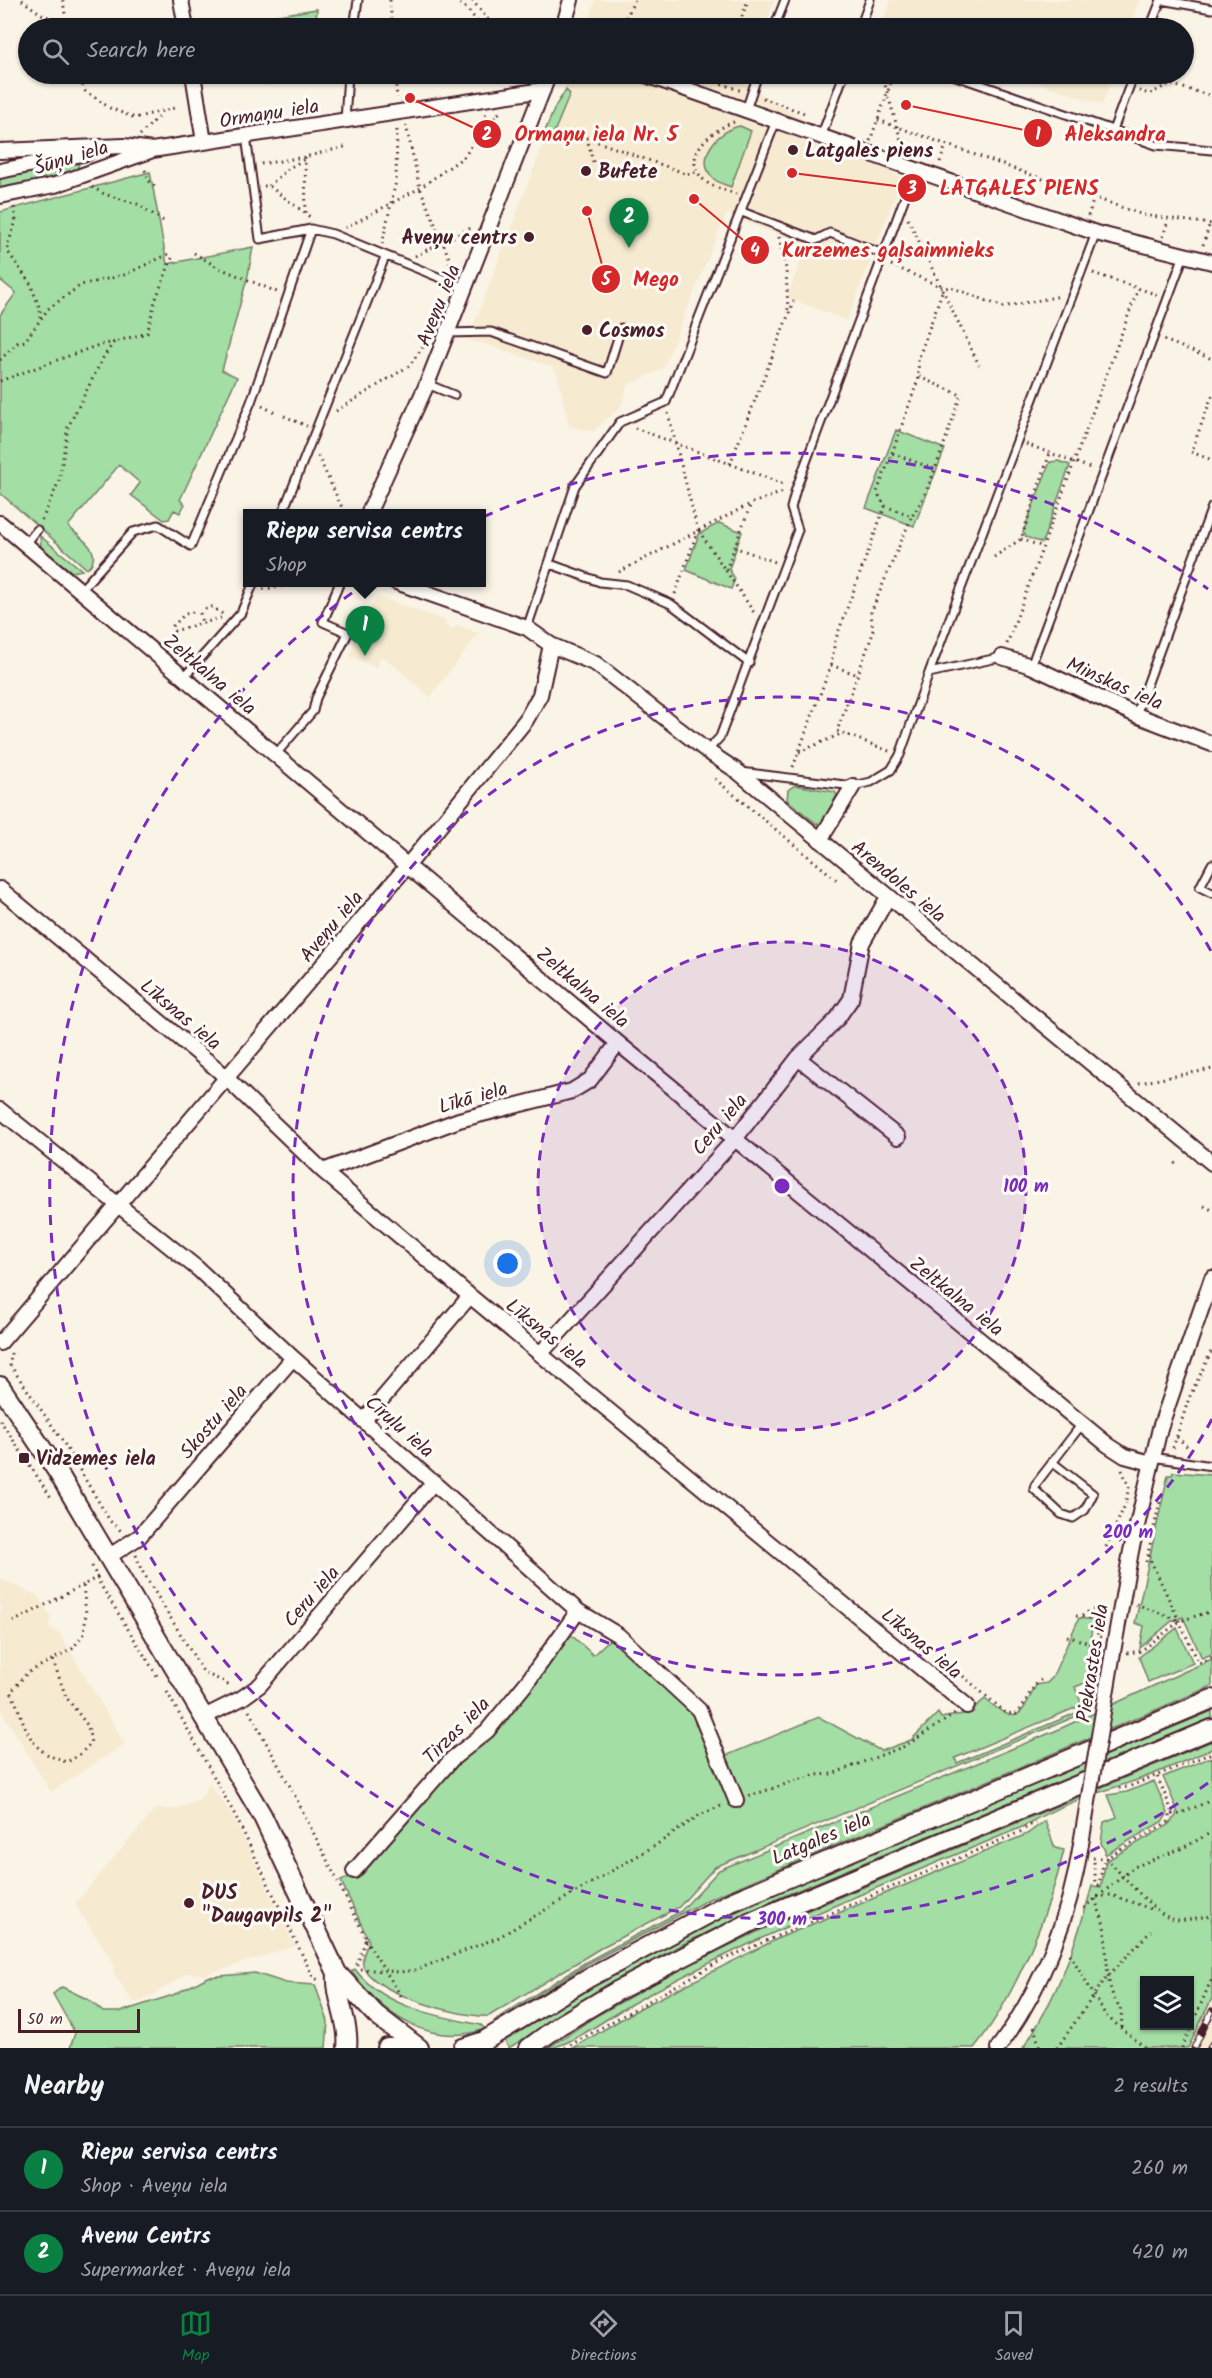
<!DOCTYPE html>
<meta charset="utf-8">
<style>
:root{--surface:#171b24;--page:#242831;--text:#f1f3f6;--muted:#9ea1a6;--line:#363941;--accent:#0b8043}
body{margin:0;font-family:Kalam,sans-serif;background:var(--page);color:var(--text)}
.controls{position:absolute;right:18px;bottom:18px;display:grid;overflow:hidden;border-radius:0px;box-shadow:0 2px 4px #0004}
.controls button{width:54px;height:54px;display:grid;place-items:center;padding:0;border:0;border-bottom:2px solid var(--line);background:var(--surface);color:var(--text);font:30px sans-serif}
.scale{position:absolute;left:18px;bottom:15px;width:122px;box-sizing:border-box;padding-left:6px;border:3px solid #4a1f2b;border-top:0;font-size:16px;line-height:21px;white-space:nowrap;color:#4a1f2b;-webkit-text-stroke:4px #fdfcf7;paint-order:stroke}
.you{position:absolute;left:508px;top:1264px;width:21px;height:21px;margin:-15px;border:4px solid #fff;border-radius:50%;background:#1a73e8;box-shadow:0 0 0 9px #1a73e833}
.badge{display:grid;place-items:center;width:39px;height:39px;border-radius:50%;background:var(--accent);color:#fff;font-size:20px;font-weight:700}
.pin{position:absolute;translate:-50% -50px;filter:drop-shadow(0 2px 3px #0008)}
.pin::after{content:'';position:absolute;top:32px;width:21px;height:18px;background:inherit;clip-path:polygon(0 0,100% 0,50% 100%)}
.popup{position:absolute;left:243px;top:509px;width:243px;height:78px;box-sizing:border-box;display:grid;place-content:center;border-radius:0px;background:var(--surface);filter:drop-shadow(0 2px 4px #0005);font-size:20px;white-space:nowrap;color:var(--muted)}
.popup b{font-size:22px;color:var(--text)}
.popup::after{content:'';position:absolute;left:50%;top:100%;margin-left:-12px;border:12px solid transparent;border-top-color:var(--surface)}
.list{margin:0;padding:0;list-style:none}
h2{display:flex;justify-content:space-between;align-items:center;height:78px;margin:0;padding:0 24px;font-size:26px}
h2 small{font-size:20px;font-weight:400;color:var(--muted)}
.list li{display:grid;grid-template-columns:39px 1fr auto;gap:18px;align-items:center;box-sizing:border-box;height:84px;padding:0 24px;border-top:2px solid var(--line)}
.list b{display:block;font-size:22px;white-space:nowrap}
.list p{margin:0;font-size:20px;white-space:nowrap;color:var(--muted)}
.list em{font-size:20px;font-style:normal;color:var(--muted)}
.icon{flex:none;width:33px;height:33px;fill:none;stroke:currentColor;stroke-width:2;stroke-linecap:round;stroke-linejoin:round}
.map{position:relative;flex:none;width:1212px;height:2048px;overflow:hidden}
.search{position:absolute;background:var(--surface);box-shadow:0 2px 4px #0004;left:18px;right:18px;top:18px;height:66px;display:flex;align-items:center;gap:15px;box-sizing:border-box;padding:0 21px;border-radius:33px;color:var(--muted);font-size:22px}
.sheet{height:246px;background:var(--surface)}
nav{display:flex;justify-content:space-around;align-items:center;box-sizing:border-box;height:84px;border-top:2px solid var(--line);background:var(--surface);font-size:16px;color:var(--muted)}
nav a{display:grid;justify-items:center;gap:3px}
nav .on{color:var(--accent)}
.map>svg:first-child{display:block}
.built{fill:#f6ead1}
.green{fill:#a3dea4;stroke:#767e68;stroke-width:1.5;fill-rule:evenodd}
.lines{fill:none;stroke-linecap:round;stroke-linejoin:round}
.lane-casing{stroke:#4a1f2b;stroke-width:11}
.street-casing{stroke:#4a1f2b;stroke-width:18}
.secondary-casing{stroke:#4a1f2b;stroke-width:22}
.path{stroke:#4a1f2b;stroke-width:3;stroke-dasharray:1.5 4.5;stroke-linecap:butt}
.lane{stroke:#fdfcf7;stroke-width:7}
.street{stroke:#fdfcf7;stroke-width:14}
.secondary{stroke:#fdfcf7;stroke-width:18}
.rail-casing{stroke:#4a1f2b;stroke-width:7}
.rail{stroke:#fdfcf7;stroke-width:4.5;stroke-dasharray:14;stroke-linecap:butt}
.street-bridge-casing{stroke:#4a1f2b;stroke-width:18;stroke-linecap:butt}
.street-bridge{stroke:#fdfcf7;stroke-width:14}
.ring{fill:none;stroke:#7b2cbf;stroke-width:3;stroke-dasharray:10 8}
.poi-dot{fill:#4a1f2b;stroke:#fdfcf7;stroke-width:2}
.labels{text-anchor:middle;stroke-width:6;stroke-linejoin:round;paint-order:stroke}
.street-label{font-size:20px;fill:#4a1f2b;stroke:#fdfcf7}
.poi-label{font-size:20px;font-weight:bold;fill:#4a1f2b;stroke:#fdfcf7;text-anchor:start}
.centre{fill:#7b2cbf;stroke:#fdfcf7;stroke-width:3}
.ring-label{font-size:18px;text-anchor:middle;font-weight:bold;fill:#7b2cbf;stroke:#fdfcf7;stroke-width:6;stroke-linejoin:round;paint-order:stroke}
.leader{fill:none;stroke:#d62828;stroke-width:2}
.callout-dot{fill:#d62828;stroke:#fdfcf7;stroke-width:2}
.mark-label{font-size:18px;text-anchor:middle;font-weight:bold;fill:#fff}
.callout-label{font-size:21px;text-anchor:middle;font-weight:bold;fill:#d62828;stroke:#fdfcf7;stroke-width:6;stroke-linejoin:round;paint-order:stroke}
</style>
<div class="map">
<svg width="1212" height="2048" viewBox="0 0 1212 2048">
<rect width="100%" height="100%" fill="#faf4e6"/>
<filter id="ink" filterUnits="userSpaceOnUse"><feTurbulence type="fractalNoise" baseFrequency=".0167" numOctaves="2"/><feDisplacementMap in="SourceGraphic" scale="12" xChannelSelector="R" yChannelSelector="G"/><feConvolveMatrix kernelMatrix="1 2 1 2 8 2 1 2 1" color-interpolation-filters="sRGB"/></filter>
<g filter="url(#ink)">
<!-- built -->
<path class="built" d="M595,0H775L764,28H587Z
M891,0H1139L1129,28H892L882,25Z
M570,74H748L744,84L902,178L847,321L787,297L806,246L726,214L663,369L628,385L620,408L592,432L569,426L557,373L552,367L489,345L468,340Z
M1015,74H1113L1102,105Z
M376,596L446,621L445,626L454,629L456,625L479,633L430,697L386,658L381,656L376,667L349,656L354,645L357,618L369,611Z
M0,1578L39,1597L51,1617L49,1627L59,1632L125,1744L51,1792L0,1708Z
M209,1783L232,1814L295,1946L205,1975L188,1973L141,2002H133L113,1972L115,1965L75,1904L155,1809H177L200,1799Z
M1212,1998V2048H1188L1196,2033Z"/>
<!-- green -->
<path class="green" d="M317,9L315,28H261L260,18Z
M266,74H308V79L267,84Z
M566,90L570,94L550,142L542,138L556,105Z
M740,126L751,131L731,187C726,185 718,183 714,179C693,159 718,130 740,126Z
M79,162L77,172L0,192V177L23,170Z
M150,172L167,264L253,247L248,275L222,370L237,377L180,500L185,504L180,513L174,510L169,519L164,520L131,495L140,483L119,465L68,526C79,538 106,551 87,569L0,493V315L16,293L0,280V212Z
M896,430L945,449L914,526L866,508Z
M1058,461L1070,465L1042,543L1026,537L1023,532L1050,462Z
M719,523L742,532L729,569L735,579L731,589L686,570L699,534Z
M40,536L82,570L72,572L41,547Z
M795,785L835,792L837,795L822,823L817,824L787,800L788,790Z
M1173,1472L1212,1475V1654L1202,1658L1183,1617L1172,1621L1140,1648L1144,1626L1135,1623L1168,1475H1172Z
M1079,1618L1094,1620L1088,1648L1090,1656L1098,1660L1095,1679L1075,1687L1082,1705L955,1758L957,1763L1078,1712L1079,1715L715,1867L679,1907L604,1946L489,2016C461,2018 377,1994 364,1968C360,1959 366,1949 369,1941L341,1881L356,1874L456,1761L504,1725L569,1633L593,1655L611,1638L694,1712L716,1760L819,1717L881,1751L911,1740L938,1713L941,1718L968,1713L985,1699C1018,1726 1019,1719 1036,1685L1047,1683L1052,1678Z
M1177,1628L1193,1663L1148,1682L1139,1657Z
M1212,1659V1686L709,1899L587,1964L495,2023L494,2021L586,1962L681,1911L719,1870L1055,1731Z
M1212,1711V1718L779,1898L679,1946L601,1989L509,2048L505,2041C561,2006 617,1970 677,1940C851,1855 1034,1786 1212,1711Z
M1212,1741V1749C1184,1761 1155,1775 1125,1784C1090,1795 1055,1807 1022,1827C892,1882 759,1933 635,2002C614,2013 568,2048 548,2048L596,2016L678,1970L761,1930Z
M1212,1757V1998L1188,2048H1023C1057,1998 1076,1945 1092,1886L1101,1887L1106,1861L1167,1826L1176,1816L1177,1809L1163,1777ZM1144,1980H1190V2026H1144Z
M1154,1781L1168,1813L1163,1821L1105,1855V1851L1101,1843L1104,1822L1117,1817L1108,1795L1127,1792Z
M1045,1821L1055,1848L1064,1850C1050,1911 1014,2000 974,2048H573L642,2007L779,1938L1027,1834Z
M355,1969C382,2007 438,2016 481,2025L485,2029C431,2048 381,2015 352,1971Z
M255,1973L286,1983L315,1985L328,2021L326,2048H70L75,2033L53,1994L62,1987L89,2000L103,2012H120L173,1995L208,1977Z"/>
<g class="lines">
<defs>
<path id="lane" d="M1161,0L1212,9
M354,28L358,0
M774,28L785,0
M860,28L870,0
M1150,28L1161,0
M950,74L1156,145L1212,150
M746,110L758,74
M345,121L348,74
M1113,130L1134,74
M246,136L260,239L311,229L333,234L465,288
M821,137L844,74
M742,212L816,240L830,233L883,254
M447,333L491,332L607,373L621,328
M427,384L454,395
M282,514L385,257
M25,545L37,530
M550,564L600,582L627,585L671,604L749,663
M80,591L133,532L158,525L191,546L251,402L311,229
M527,628L575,486L620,422L666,402L776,121
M1031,666L1184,255
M929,673L1096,233
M184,677L241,613L254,582
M1136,715L1212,507
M707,751L720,737L798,530L791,508L796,489L915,170
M276,754L313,711L316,698L348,633L323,622L340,582
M741,772L853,786L871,782L891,770L900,755L929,673L1002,657
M1212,864L1200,887L1212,893
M1152,1457L1212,1466
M1052,1462L1093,1494L1085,1510L1073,1518L1061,1514L1034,1489L1035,1485L1082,1424"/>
<path id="street" d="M181,0L186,28
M563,28L571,0
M193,74L204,142
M643,74L1096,233L1212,262
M0,151L124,146L152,150L543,90
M0,171L87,153
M0,196L55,185L150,151
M368,514L427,384L549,74
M0,523L618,1043L1108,1445L1125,1456L1151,1463
M551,645L596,664L707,751L737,771L1212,1163
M1002,657L1031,666L1136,715L1212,744
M820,840L853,786
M0,889L217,1069L323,1171L470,1296L967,1706
M798,1058L898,1137
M0,1110L198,1269L293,1358L578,1611L618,1635L699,1710L736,1800
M323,1171L459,1120L572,1091L590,1080L618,1043
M0,1343L408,865L526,720L540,695L551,645L527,628L396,582
M541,1353L735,1139L798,1058L837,1019L851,999L862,943L888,897
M364,1420L470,1296
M108,1557L139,1537L293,1358
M1113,1652L1131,1551L1160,1428L1212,1278
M202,1718L242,1698L260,1685L434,1482
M354,1871L452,1759L487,1731L528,1681L578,1611
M998,2048C1042,1988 1070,1917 1081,1844"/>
<path id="secondary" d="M0,1386L57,1471L262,1815L337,1973L376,2015L419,2048
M337,1973C335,1999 350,2022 347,2048
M387,2048H418
M463,2048L484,2041L588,1978L731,1902L1212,1699
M529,2048L560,2025L617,1991L753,1921L1212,1729"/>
</defs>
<!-- lane casing -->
<use href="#lane" class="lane-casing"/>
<!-- street casing -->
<use href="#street" class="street-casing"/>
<!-- secondary casing -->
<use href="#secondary" class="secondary-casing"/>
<!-- path -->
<path class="path" d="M22,0L41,14L67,25
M63,0L67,28
M390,0L392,28
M455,0L467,9L483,28
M472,0L495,28
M740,22L748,0
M620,28L635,0
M78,74L85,91L110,108L135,118L178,107
M395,74L397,98
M693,74L742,91
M882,74L904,151
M1139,91L1150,94L1169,84L1212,96
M763,98L804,113
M878,120L1143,215L1212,224
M734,122C711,130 678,157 705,181C713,188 726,190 736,194
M406,125L420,188L448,255L451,270
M140,135L161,114
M478,136L500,112
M870,141L894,74
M305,157L306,216
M593,162L587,138L687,174L696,172
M940,162L946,145
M261,164L305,157L348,146
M145,170L149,181L158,189
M264,186H269L310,217
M269,186L289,168L305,159
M92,187L104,194L137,204L165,222
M14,207L16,221L8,244V252L30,283L40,309V318
M1088,216L1094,198
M908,219L979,365
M345,228L420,188L465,156L477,137L486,113
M779,237L786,269L788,311
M1163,237L1168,220
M382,244L396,181L397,126
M1203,245L1210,223
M194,253L217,267L277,292
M415,256L473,227
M891,265L944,288L951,287L1003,307L1061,296
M1093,273L1158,295
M1164,340L1212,359
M0,360L17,343L25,341L48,309L81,285L124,275L171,253
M919,377L961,395C949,426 931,492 912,516L885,506L877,492L892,453L934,469
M0,381L96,346L114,342
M1212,396L1191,452L1212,460
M262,406L274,412
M336,411L409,366L425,344
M668,413L698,531
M284,416L307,426
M635,428L786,485
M1026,444L1093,469
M892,453L919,377L918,360L943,289
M318,456L345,514
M730,464L795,298
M42,520L59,481L68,427L103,358L114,342L147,333L155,301L172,258
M699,531L755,614
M1021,539L1043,547
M734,547L775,562
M994,557L1021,539L1050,453
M726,570L750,506
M619,572L750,504L786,491
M263,589L315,582
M675,594L697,533
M205,609L212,607L224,615
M193,612L185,614L173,626L174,631L221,618
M200,613L202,623
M1007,644L1138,289
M831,665L858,675
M889,751L837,731L873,633L871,612L912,516
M799,752L841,734
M793,767L831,665L835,641L885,506
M715,779L838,881
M1139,1083L1212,1069
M1175,1163L1179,1165
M1204,1206L1212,1210
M11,1353L10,1365L62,1440L110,1521L121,1531
M0,1420L52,1499
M1177,1437L1193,1452
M1173,1448L1189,1398L1212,1350
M1122,1470L1129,1487L1126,1500
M1106,1547L1126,1503
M136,1555L141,1569L204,1673L225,1682L231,1687
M1148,1555L1199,1663L1212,1657
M1146,1562L1162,1493
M92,1566L100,1584L159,1679
M1136,1604L1180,1621
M1076,1616L1097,1618L1098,1637H1101
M1082,1616L1091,1610L1106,1609
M13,1622L83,1585
M1067,1636L1099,1646
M1127,1653L1141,1651L1180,1621L1212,1611
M53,1660L66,1697L88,1726L91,1743L79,1755L67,1762C25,1751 28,1727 11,1692L27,1673L72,1649L84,1634L86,1614L83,1585L98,1577
M947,1672L957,1671L1006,1713L1016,1714C1027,1705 1028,1689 1041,1680
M167,1692L235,1815L313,1977L320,1981
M249,1711L292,1790L365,1936V1942L357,1964L352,1966
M1119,1788L1128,1787L1212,1753
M749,1796L814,1775L832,1774L905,1746L955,1714
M1172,1814H1179L1212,1800
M1093,1858H1106L1168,1822L1172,1811L1157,1776
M1106,1858C1121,1873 1157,1917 1175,1920C1188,1922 1200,1915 1212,1917
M1094,1862L1096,1884L1099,1885L1104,1859
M1097,1897L1111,1895L1154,1910
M1095,1899C1098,1908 1102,1917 1104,1926C1108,1947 1104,1995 1121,2007L1122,2029
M1084,1908L1134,1867L1183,1848L1212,1832
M365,1939L403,1999
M1070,1954L1106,2016L1146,2048
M360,1969L400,1972L416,1970L499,1937L656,1845L700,1815L723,1805
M1034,2027L1040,2048
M565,2048L722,1960L1020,1832L1035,1822
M1057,2048L1106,1978L1151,1931
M1182,2048L1212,1978"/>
<!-- lane -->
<use href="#lane" class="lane"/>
<!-- street -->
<use href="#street" class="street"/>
<!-- secondary -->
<use href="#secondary" class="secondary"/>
<defs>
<path id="rail" d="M1194,2048L1212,2011
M1210,2048L1212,2044"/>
</defs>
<!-- rail casing -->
<use href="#rail" class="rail-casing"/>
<!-- rail -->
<use href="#rail" class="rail"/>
<defs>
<path id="street-bridge" d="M1081,1844L1113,1652"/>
</defs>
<!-- street-bridge casing -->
<use href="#street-bridge" class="street-bridge-casing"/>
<!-- street-bridge -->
<use href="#street-bridge" class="street-bridge"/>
</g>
</g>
<!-- distance rings -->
<circle cx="782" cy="1186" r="244" fill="#7b2cbf" fill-opacity=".12"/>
<g class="ring">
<circle cx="782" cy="1186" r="244"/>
<path d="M1212 1419A489 489 0 1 1 1212 953"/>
<path d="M1208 1783A733 733 0 1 1 1208 589"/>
</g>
<!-- markers -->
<g class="poi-dot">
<circle cx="793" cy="150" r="6"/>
<circle cx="586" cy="171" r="6"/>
<circle cx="529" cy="237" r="6"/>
<circle cx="587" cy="330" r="6"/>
<rect x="18" y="1452" width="12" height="12" rx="3"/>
<circle cx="189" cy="1903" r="6"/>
</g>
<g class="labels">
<!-- street labels -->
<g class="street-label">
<text transform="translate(269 113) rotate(-9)" y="7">Ormaņu iela</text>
<text transform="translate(71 157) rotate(-17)" y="7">Šūņu iela</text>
<text transform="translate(438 305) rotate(-68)" y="7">Aveņu iela</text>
<text transform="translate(210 674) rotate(40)" y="7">Zeltkalna iela</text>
<text transform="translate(1115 683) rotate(24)" y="7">Minskas iela</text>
<text transform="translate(899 881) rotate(40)" y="7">Arendoles iela</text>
<text transform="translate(331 926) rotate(-50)" y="7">Aveņu iela</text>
<text transform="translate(583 987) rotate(40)" y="7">Zeltkalna iela</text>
<text transform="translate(181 1014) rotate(40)" y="7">Līksnas iela</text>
<text transform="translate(473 1097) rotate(-16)" y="7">Līkā iela</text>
<text transform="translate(719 1124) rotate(-50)" y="7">Ceru iela</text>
<text transform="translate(957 1296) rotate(39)" y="7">Zeltkalna iela</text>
<text transform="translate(547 1333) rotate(39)" y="7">Līksnas iela</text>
<text transform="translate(213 1421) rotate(-49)" y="7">Skostu iela</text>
<text transform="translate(400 1426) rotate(41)" y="7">Cīruļu iela</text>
<text transform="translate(311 1596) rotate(-49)" y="7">Ceru iela</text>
<text transform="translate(922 1643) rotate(40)" y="7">Līksnas iela</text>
<text transform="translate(1092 1663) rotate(-81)" y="7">Piekrastes iela</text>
<text transform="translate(456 1730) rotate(-45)" y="7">Tirzas iela</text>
<text transform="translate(821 1838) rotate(-23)" y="7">Latgales iela</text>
</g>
<!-- poi labels -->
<g class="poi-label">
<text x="805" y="157">Latgales piens</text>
<text x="598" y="178">Bufete</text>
<text x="517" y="244" text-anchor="end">Aveņu centrs</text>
<text x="599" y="337">Cosmos</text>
<text x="36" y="1465">Vidzemes iela</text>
<text x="201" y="1899">DUS<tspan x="201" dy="23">"Daugavpils 2"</tspan></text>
</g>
</g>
<circle cx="782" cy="1186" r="9" class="centre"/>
<g class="ring-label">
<text x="1026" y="1192">100 m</text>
<text x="1128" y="1538">200 m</text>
<text x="782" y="1925">300 m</text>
</g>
<!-- callouts -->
<path class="leader" d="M906 105L1038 133M410 98L487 134M792 173L912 188M694 199L755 250M587 211L606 279"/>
<g class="callout-dot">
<circle cx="906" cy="105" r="6"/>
<circle cx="410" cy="98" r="6"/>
<circle cx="792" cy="173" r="6"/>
<circle cx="694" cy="199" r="6"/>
<circle cx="587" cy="211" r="6"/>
<circle cx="1038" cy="133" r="15"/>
<circle cx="487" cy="134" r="15"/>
<circle cx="912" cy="188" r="15"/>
<circle cx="755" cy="250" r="15"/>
<circle cx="606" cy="279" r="15"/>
</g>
<g class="mark-label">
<text x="1038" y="140">1</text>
<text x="487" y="140">2</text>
<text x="912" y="194">3</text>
<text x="755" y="256">4</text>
<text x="606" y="285">5</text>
</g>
<g class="callout-label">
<text x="1115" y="141">Aleksandra</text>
<text x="596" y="141">Ormaņu iela Nr. 5</text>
<text x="1019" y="195">LATGALES PIENS</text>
<text x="888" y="257">Kurzemes gaļsaimnieks</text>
<text x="656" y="286">Mego</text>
</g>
</svg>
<div class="controls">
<button><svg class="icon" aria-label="layers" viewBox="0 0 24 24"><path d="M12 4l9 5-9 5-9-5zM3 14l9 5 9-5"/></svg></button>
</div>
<div class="scale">50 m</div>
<div class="you"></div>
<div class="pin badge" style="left:365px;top:656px">1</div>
<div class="popup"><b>Riepu servisa centrs</b>Shop</div>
<div class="pin badge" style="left:629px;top:248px">2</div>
<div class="search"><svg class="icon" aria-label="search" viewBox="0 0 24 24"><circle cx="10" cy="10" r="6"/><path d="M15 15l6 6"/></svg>Search here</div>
</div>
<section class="sheet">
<h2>Nearby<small>2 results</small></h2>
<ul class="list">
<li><span class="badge">1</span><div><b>Riepu servisa centrs</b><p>Shop · Aveņu iela</p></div><em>260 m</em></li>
<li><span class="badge">2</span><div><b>Avenu Centrs</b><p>Supermarket · Aveņu iela</p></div><em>420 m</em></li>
</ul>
</section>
<nav>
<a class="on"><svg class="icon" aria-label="map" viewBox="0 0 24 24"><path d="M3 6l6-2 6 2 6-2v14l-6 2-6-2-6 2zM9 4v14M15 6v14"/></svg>Map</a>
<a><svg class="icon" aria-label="directions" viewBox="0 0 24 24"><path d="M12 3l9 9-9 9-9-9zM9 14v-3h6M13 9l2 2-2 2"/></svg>Directions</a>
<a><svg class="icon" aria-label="saved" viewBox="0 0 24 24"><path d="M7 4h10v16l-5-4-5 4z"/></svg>Saved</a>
</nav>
